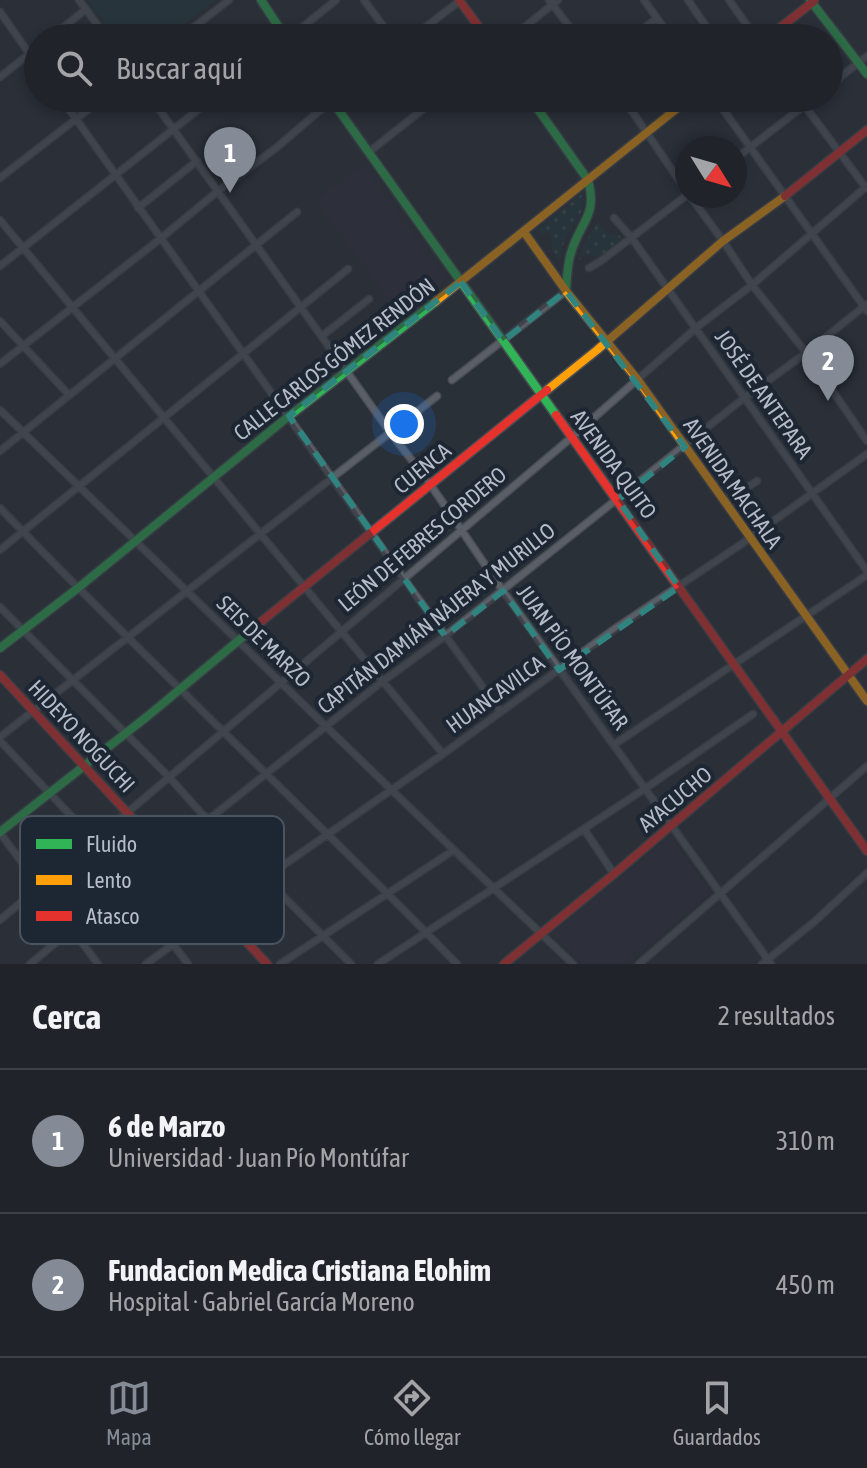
<!DOCTYPE html>
<html lang="es">
<meta charset="utf-8">
<style>
:root{--surface:#20242a;--page:#282c32;--text:#f1f3f6;--muted:#a2a4a8;--line:#3d4147;--accent:#848b96}
body{margin:0;font-family:"Asap Condensed",sans-serif;background:var(--page);color:var(--text)}
.compass{position:absolute;left:675px;top:136px;width:72px;height:72px;border-radius:50%;background:var(--surface);box-shadow:0 4px 12px #0003;rotate:127deg}
.you{position:absolute;left:404px;top:424px;width:28px;height:28px;margin:-20px;border:6px solid #fff;border-radius:50%;background:#1a73e8;box-shadow:0 0 0 12px #1a73e833}
.badge{display:grid;place-items:center;width:52px;height:52px;border-radius:50%;background:var(--accent);color:#fff;font-size:26px;font-weight:700}
.pin{position:absolute;translate:-50% -66px;filter:drop-shadow(0 2px 4px #0008)}
.pin::after{content:'';position:absolute;top:42px;width:28px;height:24px;background:inherit;clip-path:polygon(0 0,100% 0,50% 100%)}
.list{margin:0;padding:0;list-style:none}
h2{display:flex;justify-content:space-between;align-items:center;height:104px;margin:0;padding:0 32px;font-size:34px}
h2 small{font-size:26px;font-weight:400;color:var(--muted)}
.list li{display:grid;grid-template-columns:52px 1fr auto;gap:24px;align-items:center;box-sizing:border-box;height:144px;padding:0 32px;border-top:2px solid var(--line)}
.list b{display:block;font-size:30px;white-space:nowrap}
.list p{margin:0;font-size:26px;white-space:nowrap;color:var(--muted)}
.list em{font-size:26px;font-style:normal;color:var(--muted)}
.icon{flex:none;width:44px;height:44px;fill:none;stroke:currentColor;stroke-width:2;stroke-linecap:round;stroke-linejoin:round}
.map{position:relative;flex:none;width:867px;height:964px;overflow:hidden}
.search{position:absolute;background:var(--surface);box-shadow:0 4px 12px #0003;left:24px;right:24px;top:24px;height:88px;display:flex;align-items:center;gap:20px;box-sizing:border-box;padding:0 28px;border-radius:44px;color:var(--muted);font-size:30px}
.sheet{height:392px;background:var(--surface)}
nav{display:flex;justify-content:space-around;align-items:center;box-sizing:border-box;height:112px;border-top:2px solid var(--line);background:var(--surface);font-size:22px;color:var(--muted)}
nav a{display:grid;justify-items:center;gap:4px}
nav .on{color:var(--accent)}
.map>svg:first-child{display:block}
.medical{fill:#31303e}
.grass{fill:url(#grass-dots)}
.garden{fill:#273a3e}
.lines{fill:none;stroke-linecap:round;stroke-linejoin:round}
.street-casing{stroke:#484c53;stroke-width:9}
.fast-casing{stroke:#484c53;stroke-width:11}
.slow-casing{stroke:#484c53;stroke-width:11}
.jam-casing{stroke:#484c53;stroke-width:11}
.street{stroke:#5a5e66;stroke-width:6}
.fast{stroke:#30b455;stroke-width:8}
.slow{stroke:#ff9f0a;stroke-width:8}
.jam{stroke:#e5322d;stroke-width:8}
.marked{fill:none;stroke:#308480;stroke-width:6;stroke-dasharray:16 10;stroke-linejoin:round}
.labels{text-anchor:middle;stroke-width:8;stroke-linejoin:round;paint-order:stroke}
.street-label{font-size:22px;fill:#b4bcc9;stroke:#1d2633}
.key{fill:#1d2633;stroke:#4a5360;stroke-width:2}
.key-label{font-size:22px;fill:#b4bcc9}
</style>
<div class="map">
<svg width="867" height="964" viewBox="0 0 867 964">
<defs>
<pattern id="grass-dots" width="8" height="8" patternUnits="userSpaceOnUse" patternTransform="scale(2)"><rect width="8" height="8" fill="#273a3e"/><path d="M2 2h.1M6 6h.1" fill="none" stroke="#445559" stroke-width="1.8" stroke-linecap="round"/></pattern>
</defs>
<rect width="100%" height="100%" fill="#2a3038"/>
<!-- medical -->
<path class="medical" d="M363,165L447,279L400,315L315,200Z
M671,836L711,893L626,964H582L551,934Z"/>
<!-- grass -->
<path class="grass" d="M583,193C586,213 576,221 567,236C562,245 561,254 560,263C555,255 549,249 553,240L548,232L542,234L536,231Z
M598,222C603,232 608,235 619,235L623,240L598,258L588,254L579,260L583,246Z"/>
<!-- garden -->
<path class="garden" d="M87,0H216L166,38H116Z"/>
<g class="lines">
<defs>
<path id="street" d="M79,0L107,38
M364,0L392,38
M549,0L578,38
M644,0L671,38
M688,0L714,38
M729,0L756,38
M0,12L38,66
M50,38L85,10
M180,38L229,0
M289,38L336,0
M411,38L461,0
M511,38L558,0
M632,38L657,18
M0,77L38,47
M829,86L867,56
M61,98L404,579L501,712
M151,98L390,432L430,484L503,591L771,964
M623,98L687,192
M715,98L867,311
M799,98L866,188
M539,112L557,98
M369,152L437,98
M735,159L814,98
M0,178L103,98
M690,196L723,241L752,285L808,355L867,441
M138,208L197,161
M614,218L631,237L867,571
M0,220L443,754
M0,266L213,98
M589,268L601,261L687,195
M0,321L69,395
M322,336L369,299
M0,364L160,239L218,191L276,148L332,100
M452,380L566,291
M0,410C191,594 380,781 573,964
M0,451L297,212
M725,502L757,481
M0,508C149,663 307,810 457,964
M0,550L348,269
M0,607L169,777L203,815L215,823L265,878L351,964
M0,737L437,396
M0,741L94,840L188,964
M615,744L867,575
M584,829L614,874
M0,833L98,964
M0,920L572,437L696,328L752,285L867,186
M30,964L122,888L383,681L445,636L744,398L806,353L867,304
M146,964L265,878L443,754L616,628L740,545L867,454
M280,964L454,850
M378,964L646,788L753,714
M639,964L867,766
M762,964L814,922L867,873"/>
<path id="fast" d="M261,0L286,38
M810,0L867,74
M330,98L556,415
M530,98L588,180C598,217 580,221 571,253C567,265 567,278 566,291
M0,648L78,588L289,416L435,302
M0,832L149,715L262,621"/>
<path id="slow" d="M524,232L566,291L638,380L867,701
M435,302L690,98
M547,390L597,350L723,241L785,196"/>
<path id="jam" d="M459,0L487,38
M767,38L814,1
M785,196L867,130
M556,415L867,851
M262,621L547,390
M0,675L267,964
M504,964L614,874L867,659"/>
</defs>
<!-- street casing -->
<use href="#street" class="street-casing"/>
<!-- fast casing -->
<use href="#fast" class="fast-casing"/>
<!-- slow casing -->
<use href="#slow" class="slow-casing"/>
<!-- jam casing -->
<use href="#jam" class="jam-casing"/>
<!-- street -->
<use href="#street" class="street"/>
<!-- fast -->
<use href="#fast" class="fast"/>
<!-- slow -->
<use href="#slow" class="slow"/>
<!-- jam -->
<use href="#jam" class="jam"/>
</g>
<!-- marked area -->
<path d="M0 0H867V964H0ZM461,282L503,341L566,291L685,447L618,500L679,587L559,670L503,591L445,636L289,416Z" fill="#2a3038" fill-opacity=".55" fill-rule="evenodd"/>
<path class="marked" d="M461,282L503,341L566,291L685,447L618,500L679,587L559,670L503,591L445,636L289,416Z"/>
<g class="labels">
<!-- street labels -->
<g class="street-label">
<text transform="translate(334 359) rotate(-38)" y="8">CALLE CARLOS GÓMEZ RENDÓN</text>
<text transform="translate(764 394) rotate(55)" y="8">JOSÉ DE ANTEPARA</text>
<text transform="translate(614 464) rotate(54)" y="8">AVENIDA QUITO</text>
<text transform="translate(422 468) rotate(-39)" y="8">CUENCA</text>
<text transform="translate(733 483) rotate(55)" y="8">AVENIDA MACHALA</text>
<text transform="translate(422 539) rotate(-40)" y="8">LEÓN DE FEBRES CORDERO</text>
<text transform="translate(436 618) rotate(-38)" y="8">CAPITÁN DAMIÁN NÁJERA Y MURILLO</text>
<text transform="translate(264 641) rotate(44)" y="8">SEIS DE MARZO</text>
<text transform="translate(573 657) rotate(54)" y="8">JUAN PÍO MONTÚFAR</text>
<text transform="translate(495 694) rotate(-36)" y="8">HUANCAVILCA</text>
<text transform="translate(82 736) rotate(47)" y="8">HIDEYO NOGUCHI</text>
<text transform="translate(675 799) rotate(-40)" y="8">AYACUCHO</text>
</g>
</g>
<!-- legend -->
<rect x="20" y="816" width="264" height="128" rx="12" class="key"/>
<rect x="36" y="839" width="36" height="10" fill="#30b455"/>
<rect x="36" y="875" width="36" height="10" fill="#ff9f0a"/>
<rect x="36" y="911" width="36" height="10" fill="#e5322d"/>
<g class="key-label">
<text x="86" y="852">Fluido</text>
<text x="86" y="888">Lento</text>
<text x="86" y="924">Atasco</text>
</g>
</svg>
<svg class="compass" viewBox="-18 -18 36 36"><path d="M0-13l5 13h-10z" fill="#e53935"/><path d="M0 13l5-13h-10z" fill="#a2a4a8"/></svg>
<div class="you"></div>
<div class="pin badge" style="left:230px;top:193px">1</div>
<div class="pin badge" style="left:828px;top:401px">2</div>
<div class="search"><svg class="icon" aria-label="search" viewBox="0 0 24 24"><circle cx="10" cy="10" r="6"/><path d="M15 15l6 6"/></svg>Buscar aquí</div>
</div>
<section class="sheet">
<h2>Cerca<small>2 resultados</small></h2>
<ul class="list">
<li><span class="badge">1</span><div><b>6 de Marzo</b><p>Universidad · Juan Pío Montúfar</p></div><em>310 m</em></li>
<li><span class="badge">2</span><div><b>Fundacion Medica Cristiana Elohim</b><p>Hospital · Gabriel García Moreno</p></div><em>450 m</em></li>
</ul>
</section>
<nav>
<a class="on"><svg class="icon" aria-label="map" viewBox="0 0 24 24"><path d="M3 6l6-2 6 2 6-2v14l-6 2-6-2-6 2zM9 4v14M15 6v14"/></svg>Mapa</a>
<a><svg class="icon" aria-label="directions" viewBox="0 0 24 24"><path d="M12 3l9 9-9 9-9-9zM9 14v-3h6M13 9l2 2-2 2"/></svg>Cómo llegar</a>
<a><svg class="icon" aria-label="saved" viewBox="0 0 24 24"><path d="M7 4h10v16l-5-4-5 4z"/></svg>Guardados</a>
</nav>
